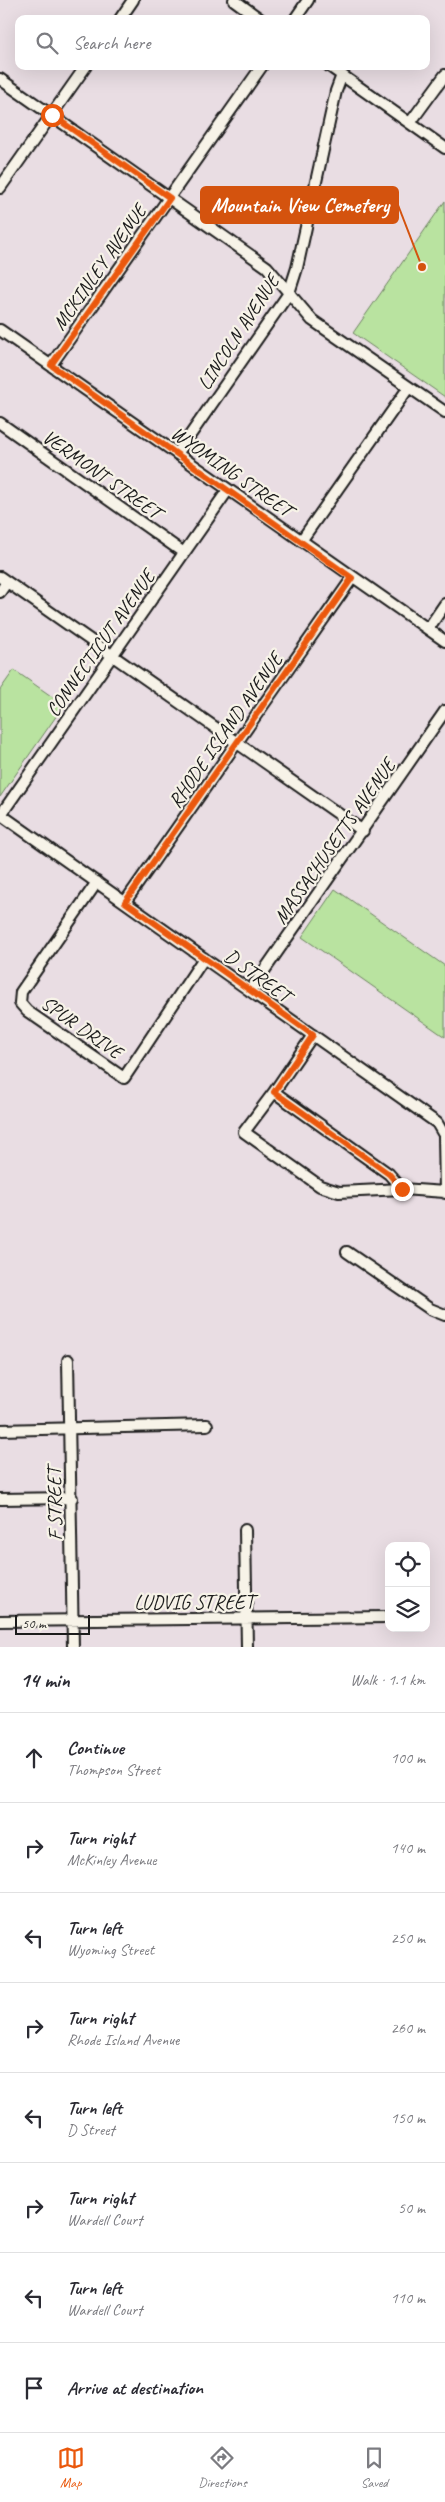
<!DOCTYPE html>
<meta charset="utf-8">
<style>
:root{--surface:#fff;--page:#f2f2f3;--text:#2b2b33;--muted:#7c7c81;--line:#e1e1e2;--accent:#ea580c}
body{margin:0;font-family:Caveat,sans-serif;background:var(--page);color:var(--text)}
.controls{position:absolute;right:15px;bottom:15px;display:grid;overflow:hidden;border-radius:10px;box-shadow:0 5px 20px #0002}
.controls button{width:45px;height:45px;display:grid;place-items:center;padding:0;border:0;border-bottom:1px solid var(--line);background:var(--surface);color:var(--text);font:25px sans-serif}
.scale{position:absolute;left:15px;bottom:12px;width:75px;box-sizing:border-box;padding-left:5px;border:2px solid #1c1c1c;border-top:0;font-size:14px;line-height:18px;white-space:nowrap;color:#1c1c1c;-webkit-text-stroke:4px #f7f3e8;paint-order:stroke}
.stop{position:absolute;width:15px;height:15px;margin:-11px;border:4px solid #ea580c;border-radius:50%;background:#fff}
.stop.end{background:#ea580c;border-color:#fff;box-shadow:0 1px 5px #0008}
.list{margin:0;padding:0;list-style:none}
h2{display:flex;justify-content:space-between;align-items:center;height:65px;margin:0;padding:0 20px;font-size:21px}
h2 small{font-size:16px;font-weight:400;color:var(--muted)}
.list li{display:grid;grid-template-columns:32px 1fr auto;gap:15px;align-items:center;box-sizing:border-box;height:90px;padding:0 20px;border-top:1px solid var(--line)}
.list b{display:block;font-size:19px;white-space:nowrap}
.list p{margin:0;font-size:16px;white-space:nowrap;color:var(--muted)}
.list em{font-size:16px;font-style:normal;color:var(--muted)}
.icon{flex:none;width:28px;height:28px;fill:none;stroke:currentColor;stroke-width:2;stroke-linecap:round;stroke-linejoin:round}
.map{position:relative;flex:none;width:445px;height:1647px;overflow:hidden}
.search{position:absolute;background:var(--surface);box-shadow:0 5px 20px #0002;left:15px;right:15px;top:15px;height:55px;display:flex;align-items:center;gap:12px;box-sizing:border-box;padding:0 18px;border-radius:10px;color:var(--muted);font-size:19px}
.sheet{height:785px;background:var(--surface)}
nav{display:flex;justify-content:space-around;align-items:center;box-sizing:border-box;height:70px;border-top:1px solid var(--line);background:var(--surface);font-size:14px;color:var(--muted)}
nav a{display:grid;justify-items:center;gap:2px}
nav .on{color:var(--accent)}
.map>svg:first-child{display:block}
.green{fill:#b9e3a0;stroke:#6a805e}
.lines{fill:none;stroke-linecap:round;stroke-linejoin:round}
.minor-casing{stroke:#1c1c1c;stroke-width:14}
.minor{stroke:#f7f3e8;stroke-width:10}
.route{stroke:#ea580c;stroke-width:6}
.labels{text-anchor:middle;stroke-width:4.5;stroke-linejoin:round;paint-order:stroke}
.street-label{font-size:20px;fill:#1c1c1c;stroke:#f7f3e8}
.leader{fill:none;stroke:#d4530e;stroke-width:2}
.callout-dot{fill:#d4530e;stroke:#f7f3e8;stroke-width:2}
.callout{fill:#d4530e;stroke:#d4530e;stroke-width:2}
.callout-label{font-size:21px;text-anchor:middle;font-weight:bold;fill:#fff}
</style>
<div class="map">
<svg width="445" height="1647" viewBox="0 0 445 1647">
<rect width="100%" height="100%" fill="#e9dde3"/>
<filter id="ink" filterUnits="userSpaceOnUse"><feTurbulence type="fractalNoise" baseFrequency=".02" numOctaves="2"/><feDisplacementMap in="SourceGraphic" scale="10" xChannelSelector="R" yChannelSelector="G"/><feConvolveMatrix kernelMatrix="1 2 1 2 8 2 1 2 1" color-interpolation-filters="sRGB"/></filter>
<g filter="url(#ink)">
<!-- green -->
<path class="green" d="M445,201V397L353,333Z
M14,670L64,705L0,797V690Z
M335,889L445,966V1037L302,937Z"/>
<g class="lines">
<defs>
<path id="minor" d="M234,0L260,19
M120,19L133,0
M295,19L308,0
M329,66L445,148
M0,79L267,267L312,320L445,412
M410,123L445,75
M0,188L86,66
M0,330L445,641
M51,365L262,66
M0,423L184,553
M177,454L289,293L297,268L336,91L342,75
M301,541L409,387
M0,577L363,831
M0,592L7,582
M428,629L445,604
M0,814L437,1123L444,1135L445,1193
M0,816L228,490
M97,882L21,992L20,1003L27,1011L124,1078L204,958
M125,902L353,577
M250,991L445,711
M274,1092L244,1132L320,1186L339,1192L402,1189L389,1174L274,1092L313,1035
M402,1189L445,1192
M347,1252L430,1309L445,1315
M68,1360L73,1647
M0,1430L207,1425
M0,1499L72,1498
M245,1530L247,1647
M0,1621L389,1617"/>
</defs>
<!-- minor casing -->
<use href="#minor" class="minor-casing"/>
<!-- minor -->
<use href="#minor" class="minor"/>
</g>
</g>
<g class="lines" filter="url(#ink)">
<!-- route -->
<path class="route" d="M52,115L170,198L51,365L352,578L125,902L313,1035L274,1092L389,1174L402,1189"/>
</g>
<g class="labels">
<!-- street labels -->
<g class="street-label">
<text transform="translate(99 267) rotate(-55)" y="7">MCKINLEY AVENUE</text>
<text transform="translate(238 332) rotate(-57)" y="7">LINCOLN AVENUE</text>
<text transform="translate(232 471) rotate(35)" y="7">WYOMING STREET</text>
<text transform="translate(102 474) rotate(35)" y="7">VERMONT STREET</text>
<text transform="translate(100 643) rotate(-55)" y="7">CONNECTICUT AVENUE</text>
<text transform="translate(225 730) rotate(-55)" y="7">RHODE ISLAND AVENUE</text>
<text transform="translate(334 841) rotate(-55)" y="7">MASSACHUSETTS AVENUE</text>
<text transform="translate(258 975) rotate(36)" y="7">D STREET</text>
<text transform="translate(82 1027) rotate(35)" y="7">SPUR DRIVE</text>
<text transform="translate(54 1504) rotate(-91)" y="7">F STREET</text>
<text x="194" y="1609">LUDVIG STREET</text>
</g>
</g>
<!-- callouts -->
<path class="leader" d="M422 267L398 205"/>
<circle class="callout-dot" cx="422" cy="267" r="5"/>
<rect class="callout" x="201" y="187" width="197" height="36" rx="5"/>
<g class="callout-label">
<text x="300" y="212">Mountain View Cemetery</text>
</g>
</svg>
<div class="controls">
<button><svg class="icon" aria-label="locate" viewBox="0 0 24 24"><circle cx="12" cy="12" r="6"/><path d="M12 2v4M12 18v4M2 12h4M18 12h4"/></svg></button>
<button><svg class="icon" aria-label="layers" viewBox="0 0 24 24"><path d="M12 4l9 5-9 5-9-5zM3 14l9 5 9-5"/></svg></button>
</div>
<div class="scale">50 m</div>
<div class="stop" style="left:52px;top:115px"></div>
<div class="stop end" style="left:402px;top:1189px"></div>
<div class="search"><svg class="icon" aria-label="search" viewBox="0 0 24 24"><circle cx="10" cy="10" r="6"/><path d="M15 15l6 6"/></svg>Search here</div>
</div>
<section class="sheet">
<h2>14 min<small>Walk · 1.1 km</small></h2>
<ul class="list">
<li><svg class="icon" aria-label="ahead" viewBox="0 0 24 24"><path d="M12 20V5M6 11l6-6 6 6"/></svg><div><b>Continue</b><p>Thompson Street</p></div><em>100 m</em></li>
<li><svg class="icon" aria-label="right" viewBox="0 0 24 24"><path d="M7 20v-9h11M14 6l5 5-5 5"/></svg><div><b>Turn right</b><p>McKinley Avenue</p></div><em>140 m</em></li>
<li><svg class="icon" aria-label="left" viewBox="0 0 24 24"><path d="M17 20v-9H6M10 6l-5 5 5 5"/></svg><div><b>Turn left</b><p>Wyoming Street</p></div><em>250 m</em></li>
<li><svg class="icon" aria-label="right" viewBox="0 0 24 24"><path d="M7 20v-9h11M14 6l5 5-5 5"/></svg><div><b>Turn right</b><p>Rhode Island Avenue</p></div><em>260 m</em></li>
<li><svg class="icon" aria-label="left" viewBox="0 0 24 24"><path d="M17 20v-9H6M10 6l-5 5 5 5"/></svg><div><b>Turn left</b><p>D Street</p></div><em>150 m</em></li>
<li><svg class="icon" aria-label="right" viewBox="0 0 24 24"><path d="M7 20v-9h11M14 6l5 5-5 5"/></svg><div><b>Turn right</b><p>Wardell Court</p></div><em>50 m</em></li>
<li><svg class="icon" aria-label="left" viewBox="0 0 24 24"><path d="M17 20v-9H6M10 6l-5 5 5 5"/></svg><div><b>Turn left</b><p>Wardell Court</p></div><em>110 m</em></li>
<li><svg class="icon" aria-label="arrive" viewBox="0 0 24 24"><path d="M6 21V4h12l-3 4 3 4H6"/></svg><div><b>Arrive at destination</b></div></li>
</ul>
</section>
<nav>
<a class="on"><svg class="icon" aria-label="map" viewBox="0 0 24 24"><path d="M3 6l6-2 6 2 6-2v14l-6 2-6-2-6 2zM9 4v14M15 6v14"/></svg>Map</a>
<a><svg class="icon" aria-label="directions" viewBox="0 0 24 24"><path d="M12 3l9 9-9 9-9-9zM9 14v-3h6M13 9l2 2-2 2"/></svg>Directions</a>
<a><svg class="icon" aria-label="saved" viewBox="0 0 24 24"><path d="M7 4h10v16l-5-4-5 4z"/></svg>Saved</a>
</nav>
